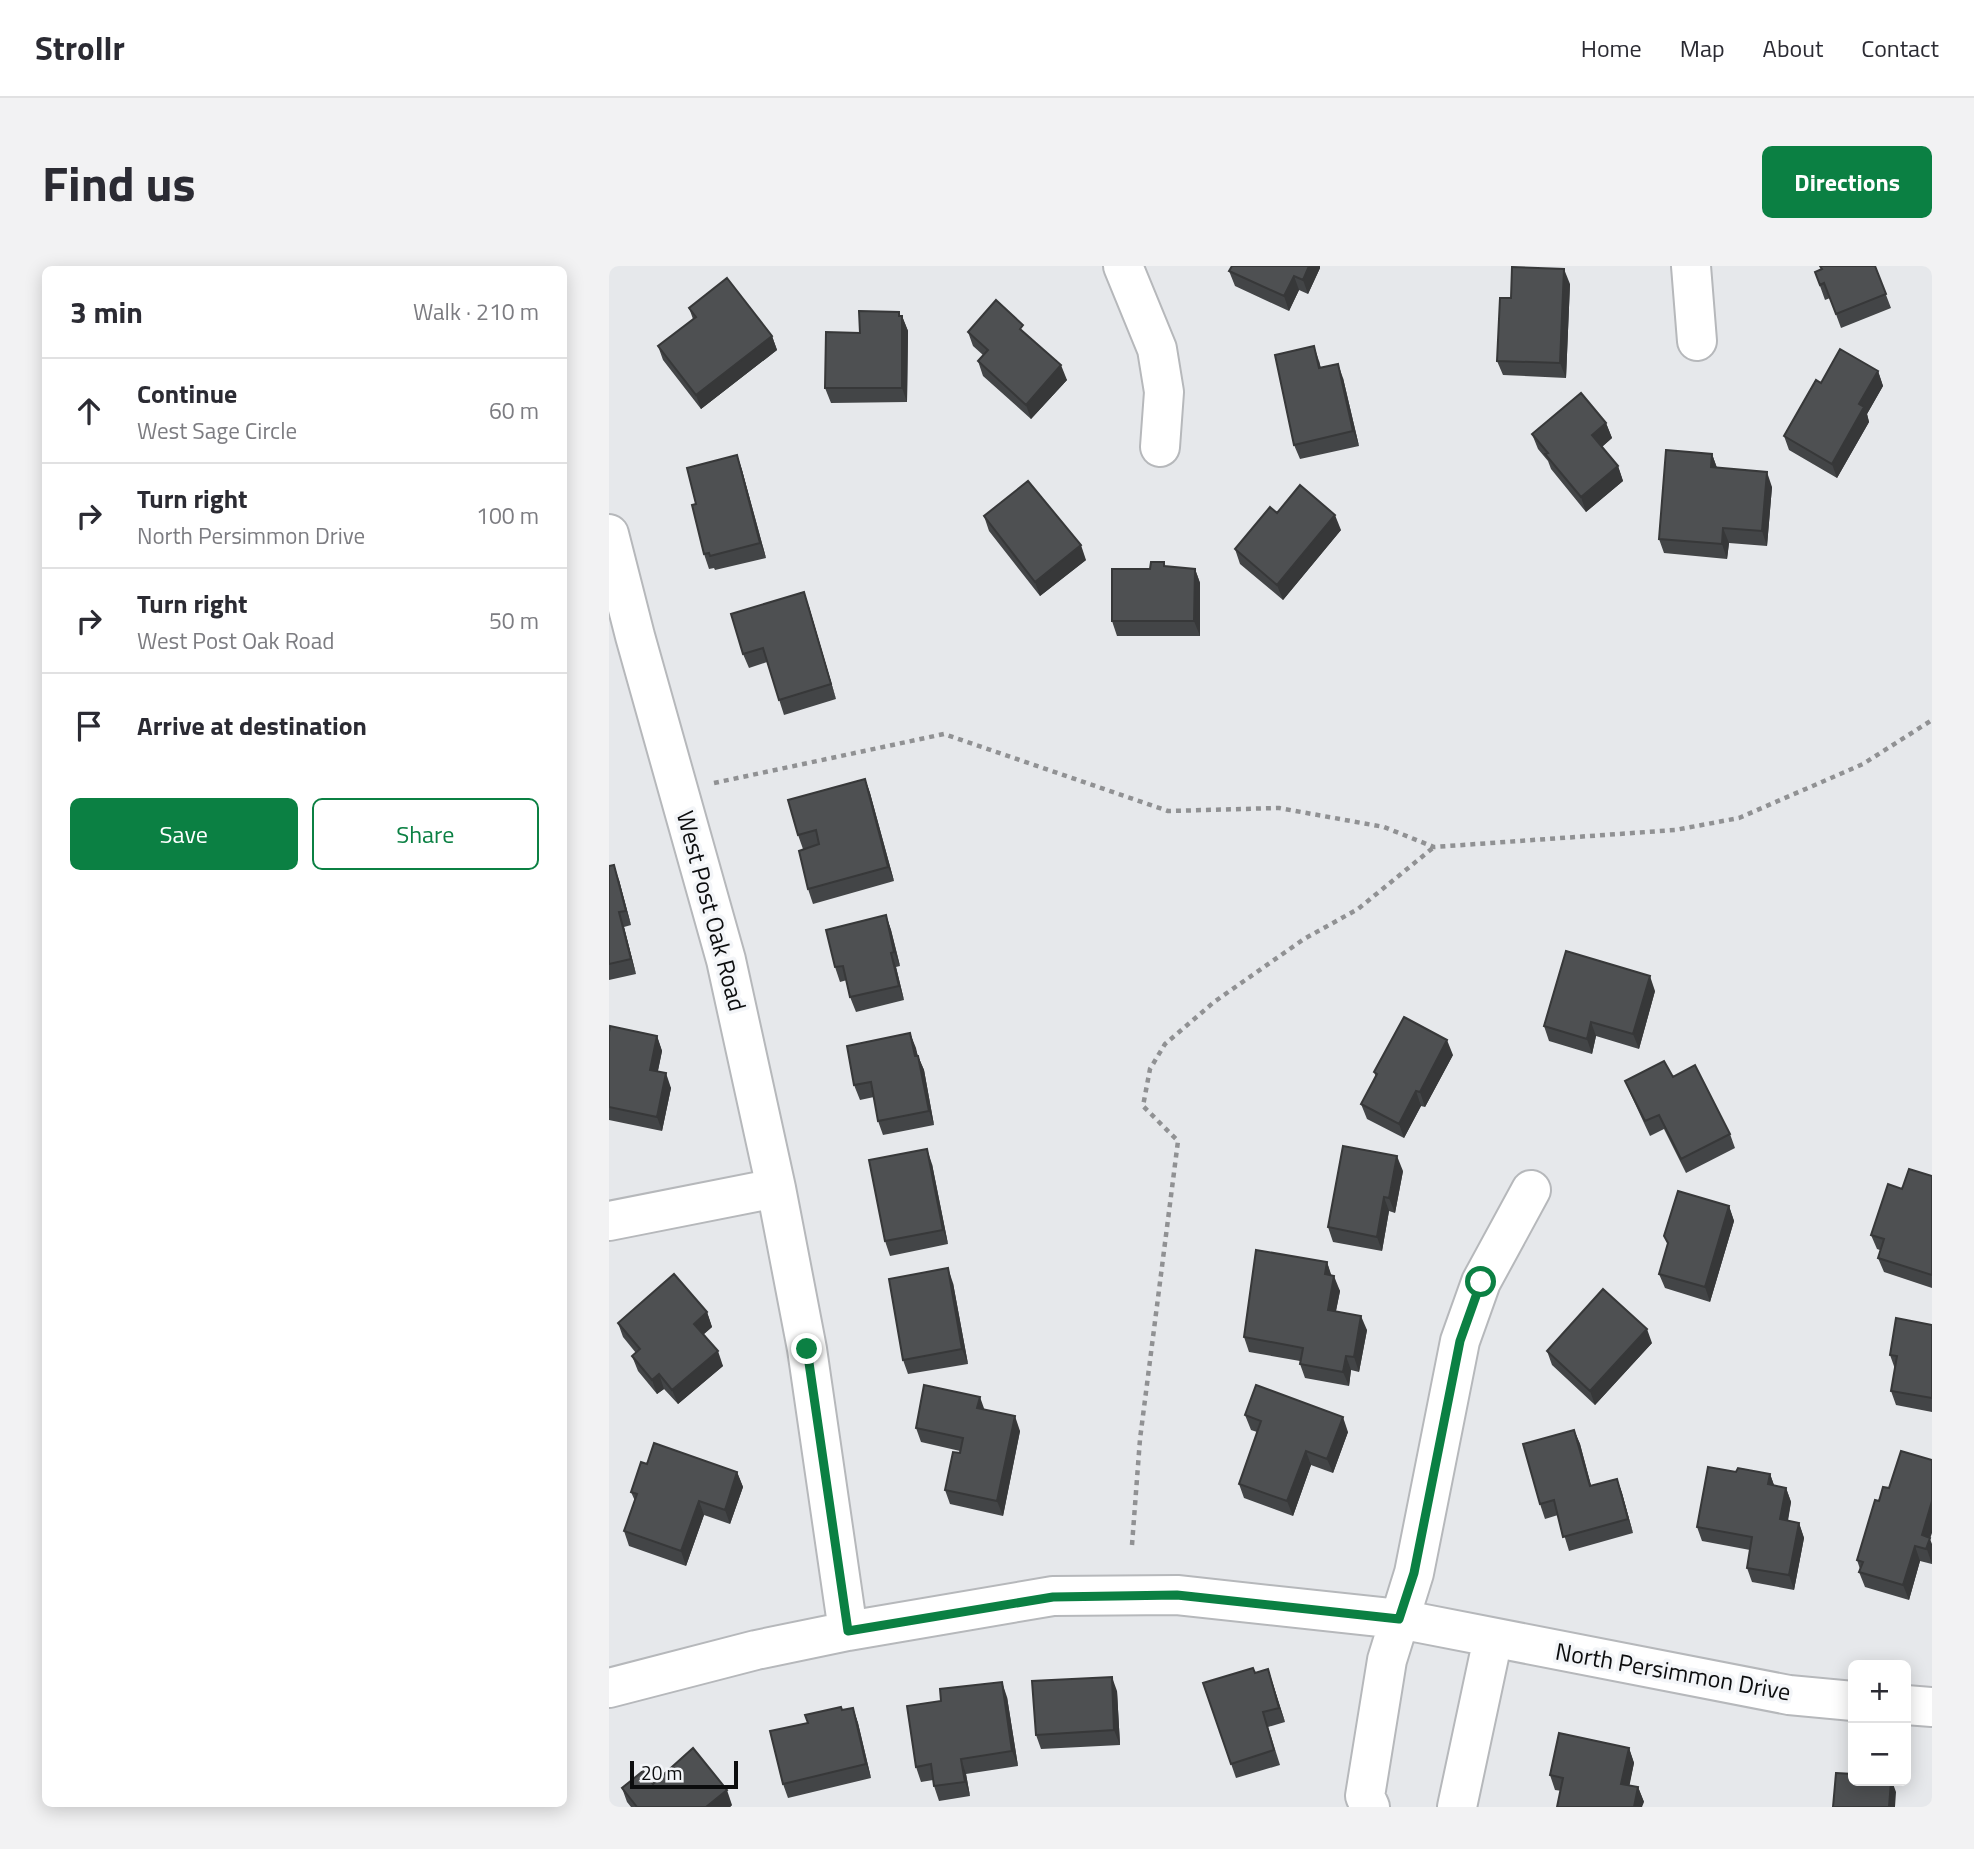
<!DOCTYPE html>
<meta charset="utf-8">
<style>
:root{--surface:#fff;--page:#f2f2f3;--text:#2b2b33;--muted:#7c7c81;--line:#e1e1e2;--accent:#0b8043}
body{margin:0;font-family:"Titillium Web",sans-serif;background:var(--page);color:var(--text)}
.controls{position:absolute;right:21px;bottom:21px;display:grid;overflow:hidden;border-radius:10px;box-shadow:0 4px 18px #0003}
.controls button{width:63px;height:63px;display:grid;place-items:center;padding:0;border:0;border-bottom:2px solid var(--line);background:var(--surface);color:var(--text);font:35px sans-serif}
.scale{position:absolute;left:21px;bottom:18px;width:108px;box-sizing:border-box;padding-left:7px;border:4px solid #0c0d0e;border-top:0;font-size:19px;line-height:24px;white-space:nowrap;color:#0c0d0e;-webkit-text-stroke:5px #f3f5f8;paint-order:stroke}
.stop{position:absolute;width:21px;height:21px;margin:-16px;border:5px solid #0b8043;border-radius:50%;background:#fff}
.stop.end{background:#0b8043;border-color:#fff;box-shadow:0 2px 7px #0008}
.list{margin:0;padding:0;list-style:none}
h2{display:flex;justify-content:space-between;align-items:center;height:91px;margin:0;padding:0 28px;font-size:30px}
h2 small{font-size:23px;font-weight:400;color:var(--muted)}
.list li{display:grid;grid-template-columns:46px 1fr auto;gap:21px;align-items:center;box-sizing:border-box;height:105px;padding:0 28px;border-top:2px solid var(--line)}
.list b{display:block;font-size:26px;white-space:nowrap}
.list p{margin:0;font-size:23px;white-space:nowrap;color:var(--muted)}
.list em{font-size:23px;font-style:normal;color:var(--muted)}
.actions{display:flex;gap:14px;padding:21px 28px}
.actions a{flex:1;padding:16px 0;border:2px solid var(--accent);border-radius:10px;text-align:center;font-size:24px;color:var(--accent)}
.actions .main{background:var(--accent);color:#fff}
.icon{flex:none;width:38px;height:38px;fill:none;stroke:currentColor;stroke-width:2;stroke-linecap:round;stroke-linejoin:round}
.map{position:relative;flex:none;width:1323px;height:1541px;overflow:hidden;border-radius:10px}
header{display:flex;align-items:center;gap:42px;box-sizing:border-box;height:98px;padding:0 35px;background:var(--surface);border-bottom:2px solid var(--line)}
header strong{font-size:33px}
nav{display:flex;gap:38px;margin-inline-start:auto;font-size:24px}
.intro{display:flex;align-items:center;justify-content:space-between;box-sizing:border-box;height:168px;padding:0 42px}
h1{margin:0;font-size:49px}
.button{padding:18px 32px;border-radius:10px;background:var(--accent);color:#fff;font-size:24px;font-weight:700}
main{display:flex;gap:42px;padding:0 42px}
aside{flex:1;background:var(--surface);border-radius:10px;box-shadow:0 4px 18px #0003}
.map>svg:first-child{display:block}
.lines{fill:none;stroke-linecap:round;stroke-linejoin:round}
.street-casing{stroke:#b6b8bb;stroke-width:42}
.path{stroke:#909193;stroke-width:4.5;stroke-dasharray:5 5;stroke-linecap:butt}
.street{stroke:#fff;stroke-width:38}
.wall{fill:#434547}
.shaded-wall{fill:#373839}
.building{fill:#4e5052;stroke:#373839;stroke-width:2}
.route{stroke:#0b8043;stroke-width:9}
.labels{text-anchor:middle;stroke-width:7;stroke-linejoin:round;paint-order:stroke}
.street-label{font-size:24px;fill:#0c0d0e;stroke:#f3f5f8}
</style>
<header>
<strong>Strollr</strong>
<nav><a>Home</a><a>Map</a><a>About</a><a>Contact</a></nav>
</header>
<div class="intro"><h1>Find us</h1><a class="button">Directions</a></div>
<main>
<aside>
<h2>3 min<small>Walk · 210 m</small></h2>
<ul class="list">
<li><svg class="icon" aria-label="ahead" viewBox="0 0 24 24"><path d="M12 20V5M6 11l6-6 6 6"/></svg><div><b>Continue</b><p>West Sage Circle</p></div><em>60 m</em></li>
<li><svg class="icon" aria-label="right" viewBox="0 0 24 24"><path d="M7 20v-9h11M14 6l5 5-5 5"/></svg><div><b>Turn right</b><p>North Persimmon Drive</p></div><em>100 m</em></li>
<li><svg class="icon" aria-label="right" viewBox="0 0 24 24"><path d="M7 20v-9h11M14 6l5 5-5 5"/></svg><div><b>Turn right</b><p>West Post Oak Road</p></div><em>50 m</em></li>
<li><svg class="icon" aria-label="arrive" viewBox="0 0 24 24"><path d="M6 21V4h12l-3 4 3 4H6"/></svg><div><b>Arrive at destination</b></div></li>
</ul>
<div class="actions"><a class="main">Save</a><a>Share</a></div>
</aside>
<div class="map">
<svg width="1323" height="1541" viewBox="0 0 1323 1541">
<rect width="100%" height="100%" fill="#e6e8eb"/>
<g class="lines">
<defs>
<path id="street" d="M514,0L548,83L555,126L551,181
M1082,0L1088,75
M0,268L26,370L117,694L167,922L198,1083L239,1365
M0,955L167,922
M0,1422L147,1384L239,1365L444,1330L568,1329L790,1353L1180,1429L1244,1435
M1297,1439L1323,1441
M761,1541L756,1530L778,1394L805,1307L851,1075L872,1016L922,924
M848,1541L884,1372"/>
</defs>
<!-- street casing -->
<use href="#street" class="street-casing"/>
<!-- path -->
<path class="path" d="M105,517L335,468L559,545L670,542L775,561L825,581L1066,564L1130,552L1254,498L1323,454
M523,1279L531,1173L569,875L534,840L541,803L556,778L605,736L695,673L749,643L825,581"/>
<!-- street -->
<use href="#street" class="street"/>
</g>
<!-- wall -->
<path class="wall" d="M623,0H711V2L699,28L690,24L680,45L626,20L620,5Z
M1211,0H1266L1282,42L1232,62L1221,32L1216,34L1206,6L1212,3Z
M961,18L957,112L894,109L888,95L902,32Z
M80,42L163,70L168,84L92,143L54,94L49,80L84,53Z
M291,50H293L299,65L298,136L222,137L216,122L251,67Z
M359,66L418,69L458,114L422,153L374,110L369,95L374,89L364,80Z
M710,95L712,102L734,112L750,180L691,193L685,179Z
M1269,105L1274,120L1258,148L1260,156L1228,212L1180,184L1175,170L1212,117Z
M997,157L1003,172L993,181L1009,200L1014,215L977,246L942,203L939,195L929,183L923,168Z
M1103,188L1108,202L1163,221L1158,280L1120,277L1118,293L1055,287L1050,273Z
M128,189L133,204L157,292L106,304L105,302L100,303L95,288Z
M668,247L732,264L674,334L631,298L626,283Z
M375,250L477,294L431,330L380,265Z
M555,296L557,301L586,303L591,317V370H508L503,355L541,303Z
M200,341L227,433L175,449L158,396L140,402L134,388Z
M256,513L261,527L285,615L204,638L199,623L194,583L189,569Z
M0,600L10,614L22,659L15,661L27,708L0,714Z
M277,649L282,664L291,700L287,701L295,734L247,746L241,731L238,714L231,716L226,701Z
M1046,725L1030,783L987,770L983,788L940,775L935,760Z
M0,766L48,770L53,785L49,805L62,822L53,865L0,854Z
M301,767L309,790L315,804L325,859L274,869L269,855L265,831L251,834L245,819Z
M844,789L816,841L812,840L795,872L758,853L752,838L767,811L765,806Z
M1064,811L1121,868L1126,882L1077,907L1055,863L1041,870L1022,829L1016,815Z
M323,898L339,978L281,990L276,975Z
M794,905L786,947L780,945L773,985L724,976L719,961Z
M1323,910V1022L1275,1006L1269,992L1271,984L1268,983L1262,969L1293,923Z
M1120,940L1125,955L1101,1036L1056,1022L1050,1008L1059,979L1055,970Z
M718,996L722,1010L731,1025L727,1045L758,1064L750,1106L742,1104L740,1120L696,1112L691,1098V1095L640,1086L635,1071Z
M344,1017L359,1098L299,1108L294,1094Z
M98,1046L103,1061L94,1069L114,1100L69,1138L55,1123L48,1128L29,1105L23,1090L27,1087L14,1071L9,1057Z
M1323,1059V1146L1287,1139L1282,1125L1286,1103L1281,1089Z
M1043,1077L986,1139L943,1099L938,1085Z
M376,1144L411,1165L394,1250L341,1238L336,1224L351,1185L312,1176L307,1162Z
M636,1149L739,1166L724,1207L702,1199L684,1250L635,1232L630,1218L648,1166L642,1164Z
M965,1164L971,1178L982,1220L1008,1213L1013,1227L1024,1267L960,1285L949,1249L936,1253L931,1238Z
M38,1198L128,1206L134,1221L121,1258L95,1249L77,1300L20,1280L15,1265L26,1235L22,1226Z
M1127,1206L1161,1208L1165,1219L1177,1222L1182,1236L1179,1255L1190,1257L1195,1272L1185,1324L1143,1316L1138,1302L1141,1284L1093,1275L1088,1261Z
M1270,1235L1321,1273L1323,1298L1311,1295L1300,1334L1256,1321L1250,1306L1251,1303L1248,1294Z
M659,1403L676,1456L659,1461L671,1499L627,1512L594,1417L646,1407Z
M508,1425L511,1479L432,1483L427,1469Z
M398,1431L409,1500L357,1508L361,1530L330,1535L325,1520L324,1514L312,1516L307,1501Z
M244,1442L249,1457L262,1512L179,1532L174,1518L199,1457L234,1444Z
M1020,1482L1025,1497L1020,1519L1029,1521L1035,1536L946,1524L941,1509Z
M44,1518L123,1539L121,1541H22L18,1536L13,1522Z"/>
<!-- shaded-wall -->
<path class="shaded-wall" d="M700,0H711V2L699,28L694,14Z
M955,3L961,18L957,112L951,97Z
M685,10L690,24L680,45L675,30Z
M290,46L293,55V50L299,65L298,136L293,122Z
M163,70L168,84L92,143L87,129Z
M705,80L710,95L715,117L710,102Z
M729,98L734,112L750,180L744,165Z
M452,99L458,114L422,153L417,139Z
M1269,105L1274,120L1258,148L1260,156L1228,212L1223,198L1250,138Z
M997,157L1003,172L989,184L983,169Z
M1103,188L1108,202L1102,201Z
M128,189L133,204L157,292L151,277Z
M1009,200L1014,215L977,246L972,231Z
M1158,206L1163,221L1158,280L1153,265Z
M726,249L732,264L674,334L668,319Z
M1114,262L1120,277L1118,293L1113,278Z
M472,279L477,294L431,330L426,316Z
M586,303L591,317V370L585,355Z
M195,326L200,341L227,433L222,418Z
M256,513L261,527L285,615L279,601Z
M5,599L10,614L22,659L17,645Z
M10,646L15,661L27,708L22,693Z
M277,649L282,664L291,700L285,686Z
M282,687L287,701L295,734L290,720Z
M1041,710L1046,725L1030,783L1024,768Z
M982,756L987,770L983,788L978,773Z
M301,767L307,782L312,805L306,790Z
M48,770L53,785L46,818L41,804Z
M838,774L844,789L816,841L811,826Z
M309,790L315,804L325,859L320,845Z
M57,807L62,822L53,865L48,851Z
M807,825L812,840L795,872L790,858Z
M318,883L323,898L339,978L334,964Z
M788,890L794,905L786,947L780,932Z
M775,931L780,945L773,985L768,971Z
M1120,940L1125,955L1101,1036L1096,1021Z
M718,996L723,1011L716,1008Z
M339,1002L344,1017L359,1098L353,1083Z
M725,1010L731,1025L724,1059L719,1044Z
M98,1046L103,1061L90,1072L85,1058Z
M752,1050L758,1064L750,1106L745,1091Z
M1038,1063L1043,1077L986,1139L981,1125Z
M109,1085L114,1100L69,1138L63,1124Z
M737,1090L742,1104L740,1120L734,1106Z
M50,1108L55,1123L48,1128L43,1114Z
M371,1131L376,1145L368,1142Z
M406,1150L411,1165L394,1250L388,1235Z
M734,1151L739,1166L724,1207L718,1193Z
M965,1164L971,1178L986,1234L981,1220Z
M697,1185L702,1199L684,1250L678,1235Z
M128,1206L134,1221L121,1258L116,1244Z
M1161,1208L1166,1222L1159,1218Z
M1008,1213L1013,1227L1024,1267L1019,1253Z
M1177,1222L1182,1236L1176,1268L1171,1253Z
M90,1235L95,1249L77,1300L72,1285Z
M1323,1235V1267L1321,1273L1323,1278V1298L1313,1269Z
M1190,1257L1195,1272L1185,1324L1180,1309Z
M1306,1280L1311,1295L1300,1334L1294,1319Z
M659,1403L664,1418L676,1456L670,1442Z
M503,1411L508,1425L511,1479L505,1464Z
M393,1416L398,1431L409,1500L403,1485Z
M244,1442L249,1457L262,1512L257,1498Z
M1020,1482L1025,1497L1018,1532L1012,1518Z
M352,1493L357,1508L361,1530L356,1516Z
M1282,1515H1283L1287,1526L1286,1541H1280Z
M1029,1521L1035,1536L1033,1541H1025Z
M118,1524L123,1539L121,1541H97Z"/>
<!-- building -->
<path class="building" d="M623,0H700L694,14L685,10L675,30L620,5Z
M1211,0H1266L1277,28L1227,48L1215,17L1211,19L1206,6L1213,3Z
M903,1L955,3L951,97L888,95L891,32H902Z
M118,12L163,70L87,129L49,80L87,51L80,42Z
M387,34L414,59L411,63L452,99L417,139L369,95L379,84L359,66Z
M250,45L290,46V50H293V122H216L217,66L251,67Z
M705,80L710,102L729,98L744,165L685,179L666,89Z
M1231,83L1269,105L1250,138L1255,141L1223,198L1175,170L1207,114L1212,117Z
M972,127L997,157L983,169L1009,200L972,231L936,188L939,187L923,168Z
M1057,184L1103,188L1102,201L1158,206L1153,265L1114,262L1113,278L1050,273Z
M128,189L151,277L101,290L100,287L95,288L83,239L87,238L78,202Z
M419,215L472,279L426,316L375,250Z
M691,219L726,249L668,319L626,283L661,241L668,247Z
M542,296H555V300L586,303L585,355H503V303H541Z
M195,326L222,418L170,434L154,382L134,388L122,348Z
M256,513L279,601L199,623L190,585L210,578L207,564L189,569L179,534Z
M5,599L17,645L10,646L22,693L0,698V600Z
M277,649L285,686L282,687L290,720L241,731L234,700L226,701L217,664Z
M957,685L1041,710L1024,768L982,756L978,773L935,760Z
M795,751L838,774L811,826L807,825L790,858L752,838L768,808L765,806Z
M1,760L48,770L41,804L57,807L48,851L0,841V766Z
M301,767L306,790H309L320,845L269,855L262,816L245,819L238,780Z
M1055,795L1064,811L1086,799L1121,868L1072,893L1050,849L1036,855L1016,815Z
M734,880L788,890L780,932L775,931L768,971L719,961Z
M318,883L334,964L276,975L260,894Z
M1300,903L1323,910V1009L1269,992L1275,973L1262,969L1279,918L1293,923Z
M1069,925L1120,940L1096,1021L1050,1008L1059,977L1055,970Z
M647,984L718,996L716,1008L725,1010L719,1044L752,1050L745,1091L737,1090L734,1106L691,1098L694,1082L635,1071Z
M339,1002L353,1083L294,1094L280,1013Z
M65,1008L98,1046L85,1058L109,1085L63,1124L50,1108L43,1114L23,1090L31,1083L9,1057Z
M994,1023L1038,1063L981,1125L938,1085Z
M1287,1052L1323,1059V1132L1282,1125L1288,1090L1281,1089Z
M315,1119L371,1131L368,1142L406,1150L388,1235L336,1224L344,1186L351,1187L354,1172L307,1162Z
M647,1119L734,1151L718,1193L697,1185L678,1235L630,1218L652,1155L636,1149Z
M965,1164L981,1220L1008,1213L1019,1253L954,1271L945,1234L931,1238L914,1178Z
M45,1177L128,1206L116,1244L90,1235L72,1285L15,1265L28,1228L22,1226L32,1196L38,1198Z
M1292,1185L1323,1194V1235L1313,1269L1321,1272L1317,1283L1306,1280L1294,1319L1250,1306L1254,1296L1248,1294L1266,1234L1270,1235L1274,1221L1280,1222Z
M1099,1201L1127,1206L1129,1202L1161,1208L1159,1218L1177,1222L1171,1253L1190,1257L1180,1309L1138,1302L1143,1271L1088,1261Z
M644,1402L646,1407L659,1403L670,1442L654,1446L665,1484L622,1498L594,1417Z
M503,1411L505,1464L427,1469L423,1415Z
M393,1416L403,1485L352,1493L356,1516L325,1520L322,1498L307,1501L298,1440L332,1435L331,1423Z
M232,1441L233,1444L244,1442L257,1498L174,1518L161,1465L199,1457L196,1449Z
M950,1467L1020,1482L1012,1518L1029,1521L1025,1541H948L954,1512L941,1509Z
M84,1482L118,1524L97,1541H28L13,1522L34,1505L44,1518Z
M1227,1507L1244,1508V1515H1282L1280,1541H1224Z"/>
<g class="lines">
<!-- route -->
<path class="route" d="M198,1083L239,1365L444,1331L568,1329L790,1353L805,1307L851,1075L872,1016"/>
</g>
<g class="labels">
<!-- street labels -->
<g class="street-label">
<text transform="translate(102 645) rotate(75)" y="8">West Post Oak Road</text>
<text transform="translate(1064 1406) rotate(10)" y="8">North Persimmon Drive</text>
</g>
</g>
</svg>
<div class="controls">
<button>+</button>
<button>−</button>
</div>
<div class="scale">20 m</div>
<div class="stop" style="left:872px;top:1016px"></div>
<div class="stop end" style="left:198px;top:1083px"></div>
</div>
</main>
